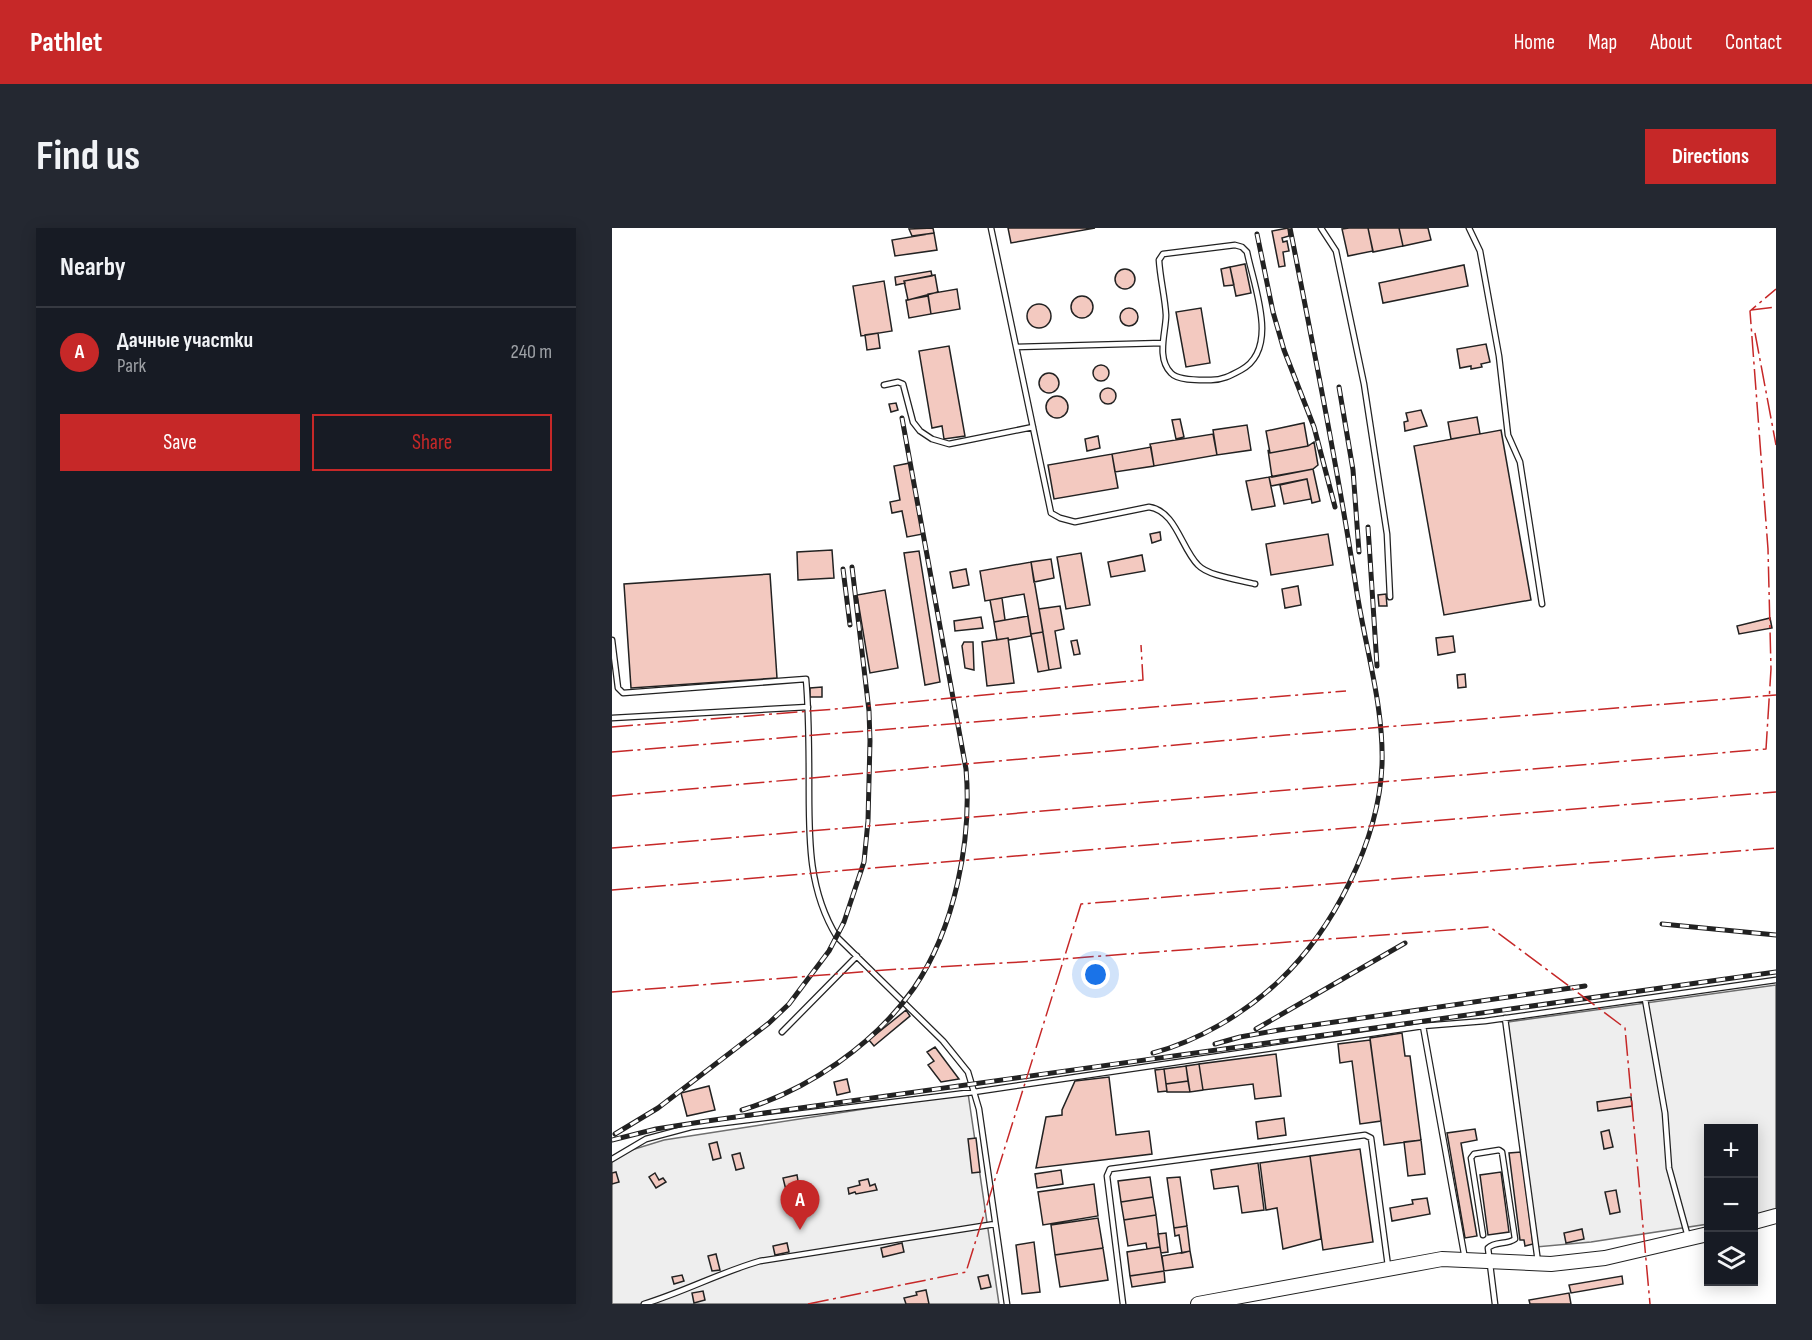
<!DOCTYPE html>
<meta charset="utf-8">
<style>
:root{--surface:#171b24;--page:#242831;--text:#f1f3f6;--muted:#9ea1a6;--line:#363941;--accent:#c62828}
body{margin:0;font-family:"Sofia Sans Condensed",sans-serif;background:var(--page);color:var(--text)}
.controls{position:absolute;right:18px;bottom:18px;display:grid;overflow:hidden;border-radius:0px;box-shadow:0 3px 15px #0003}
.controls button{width:54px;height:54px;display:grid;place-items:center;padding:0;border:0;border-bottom:2px solid var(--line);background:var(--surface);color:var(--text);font:30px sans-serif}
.you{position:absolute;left:484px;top:747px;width:21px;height:21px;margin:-15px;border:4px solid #fff;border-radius:50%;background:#1a73e8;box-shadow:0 0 0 9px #1a73e833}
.badge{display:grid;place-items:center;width:39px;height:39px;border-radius:50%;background:var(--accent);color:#fff;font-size:20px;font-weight:700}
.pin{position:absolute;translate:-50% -50px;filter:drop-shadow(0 2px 3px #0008)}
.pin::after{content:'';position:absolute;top:32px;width:21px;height:18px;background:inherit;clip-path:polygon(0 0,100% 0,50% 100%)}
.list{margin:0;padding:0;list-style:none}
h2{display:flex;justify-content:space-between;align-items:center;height:78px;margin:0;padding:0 24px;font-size:26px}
h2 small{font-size:20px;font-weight:400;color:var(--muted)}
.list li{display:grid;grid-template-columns:39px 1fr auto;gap:18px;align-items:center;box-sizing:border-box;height:90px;padding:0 24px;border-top:2px solid var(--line)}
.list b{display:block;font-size:22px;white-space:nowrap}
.list p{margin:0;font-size:20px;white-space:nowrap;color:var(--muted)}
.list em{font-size:20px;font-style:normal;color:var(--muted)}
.actions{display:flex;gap:12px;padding:18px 24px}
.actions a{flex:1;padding:14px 0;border:2px solid var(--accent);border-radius:0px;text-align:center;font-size:21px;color:var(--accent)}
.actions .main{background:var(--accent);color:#fff}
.icon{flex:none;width:33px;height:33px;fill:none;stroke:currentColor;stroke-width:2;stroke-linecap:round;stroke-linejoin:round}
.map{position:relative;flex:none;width:1164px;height:1076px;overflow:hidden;border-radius:0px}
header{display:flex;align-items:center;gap:36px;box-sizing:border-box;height:84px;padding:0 30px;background:var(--accent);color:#fff}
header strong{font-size:28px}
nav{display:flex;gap:33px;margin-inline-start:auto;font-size:21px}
.intro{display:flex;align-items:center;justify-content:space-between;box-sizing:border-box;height:144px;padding:0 36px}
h1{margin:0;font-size:42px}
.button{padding:15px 27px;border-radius:0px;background:var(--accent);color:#fff;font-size:21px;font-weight:700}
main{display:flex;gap:36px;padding:0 36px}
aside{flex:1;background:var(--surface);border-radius:0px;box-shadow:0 3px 15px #0003}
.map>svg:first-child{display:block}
.green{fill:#eee;stroke:#6f6f6f;stroke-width:1.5}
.building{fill:#f3c9c0;stroke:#222;stroke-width:1.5}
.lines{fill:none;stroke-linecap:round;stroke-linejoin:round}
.lane-casing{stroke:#222;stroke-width:7}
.secondary-casing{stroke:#222;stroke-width:16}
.lane{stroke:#fff;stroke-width:4.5}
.secondary{stroke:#fff;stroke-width:14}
.rail-casing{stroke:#222;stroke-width:5}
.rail{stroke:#fff;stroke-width:3;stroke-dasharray:9;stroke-linecap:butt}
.power{stroke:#c62828;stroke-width:1.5;stroke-dasharray:21 4.5 3 4.5;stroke-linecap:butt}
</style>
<header>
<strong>Pathlet</strong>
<nav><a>Home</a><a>Map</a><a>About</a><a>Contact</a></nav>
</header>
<div class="intro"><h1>Find us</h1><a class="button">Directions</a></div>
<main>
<aside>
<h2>Nearby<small></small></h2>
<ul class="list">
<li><span class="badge">A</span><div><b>Дачные участки</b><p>Park</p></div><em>240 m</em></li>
</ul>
<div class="actions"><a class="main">Save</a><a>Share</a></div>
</aside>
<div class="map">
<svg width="1164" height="1076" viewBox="0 0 1164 1076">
<rect width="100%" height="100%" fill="#fff"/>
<!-- green -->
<path class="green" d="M1164,757V983L1142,988V900H1096V996L979,1014L924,1019L896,794Z
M356,865L387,1076H0V928L52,912Z"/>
<!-- building -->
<path class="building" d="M321,0L322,5L300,8L297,1Z
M396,0H483L399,15Z
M676,0L677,8L670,10L671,14L675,13L677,23L671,24L673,38L667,39L660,3Z
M737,0H756L761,23L736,28L730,1Z
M756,0H787L791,18L761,24Z
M787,0H816L819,12L791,18Z
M322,5L325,22L283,28L280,12Z
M633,36L639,65L624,68L618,39Z
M852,37L856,58L771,75L767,55Z
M618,39L622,57L612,58L609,41Z
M503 51a10 10 0 1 1 20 0a10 10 0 1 1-20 0Z
M319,43L320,48L292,53L293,55L284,57L283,49Z
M323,47L326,64L296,72L292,53Z
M272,53L280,103L249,108L241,58Z
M345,61L348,81L319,86L316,66Z
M459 79a11 11 0 1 1 22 0a11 11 0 1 1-22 0Z
M316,68L319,86L297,90L294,72Z
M415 88a12 12 0 1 1 24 0a12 12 0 1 1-24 0Z
M508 89a9 9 0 1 1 18 0a9 9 0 1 1-18 0Z
M589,80L598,135L574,139L564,84Z
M266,105L268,120L255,122L253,107Z
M874,116L878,134L869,136L870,139L859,141V138L848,140L845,121Z
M337,118L353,208L332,211L330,198L320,200L307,123Z
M481 145a8 8 0 1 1 16 0a8 8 0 1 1-16 0Z
M427 155a10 10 0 1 1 20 0a10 10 0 1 1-20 0Z
M488 168a8 8 0 1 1 16 0a8 8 0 1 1-16 0Z
M434 179a11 11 0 1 1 22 0a11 11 0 1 1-22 0Z
M284,175L286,182L279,184L277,176Z
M809,182L815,198L793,203L792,194L796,193L794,185Z
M865,189L868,206L839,211L836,194Z
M568,191L572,209L564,211L560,192Z
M692,195L696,218L658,225L654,203Z
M635,197L639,222L605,227L601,202Z
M889,202L919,372L832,387L802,218Z
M601,206L605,227L542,238L538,216Z
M486,208L488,220L475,223L473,211Z
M702,214L706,237L701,241L660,249L656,222L658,225L696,218Z
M539,219L542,238L503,244L500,226Z
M500,226L506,260L442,271L436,237Z
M298,235L311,306L295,309L290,283L280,285L278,274L288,272L282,238Z
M701,241L708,273L700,275L695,251L659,258L657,249Z
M657,249L663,278L640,282L634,253Z
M695,251L699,271L672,276L668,257Z
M548,304L549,312L540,315L538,306Z
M716,306L721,337L659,347L654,316Z
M220,322L222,350L186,352L185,324Z
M307,323L328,454L313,457L292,325Z
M469,325L478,377L454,381L445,329Z
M530,327L533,343L499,349L496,334Z
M439,331L442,350L422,354L419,334Z
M419,334L431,404L419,406L412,366L373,373L368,343Z
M354,341L357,357L341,360L338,344Z
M158,346L165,450L19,460L12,356Z
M686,358L689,377L673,380L670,361Z
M273,362L286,440L258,445L245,367Z
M774,366L775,378H767L766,367Z
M390,370L393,392L382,394L378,372Z
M448,378L452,401L443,403L449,440L437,442L427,381Z
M416,388L419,408L397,412L396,410L385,412L382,394Z
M369,389L371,400L343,403L342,393Z
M1158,390L1160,400L1127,406L1125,398Z
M431,404L437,442L426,444L419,406Z
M841,408L843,424L826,427L824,410Z
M396,410L402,455L375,458L370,414Z
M465,412L468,426L462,427L459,413Z
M352,414H361L362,442L353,440L350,418Z
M853,446L854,459L846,460L845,447Z
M210,459V469H198V460Z
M294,782L298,788L262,818L257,812Z
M790,805L793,828H798L809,912L772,917L758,810Z
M758,812L769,893L748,896L740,833L728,835L726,816Z
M323,819L347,851L329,854L316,837L322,833L315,824Z
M664,826L669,868L643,871L641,856L591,862L587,836Z
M587,836L591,862L578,864L574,838Z
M574,838L576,853L554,856L552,841Z
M552,841L555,863L546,864L543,842Z
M497,849L504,907L537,903L540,926L424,940L434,889L450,887V882L463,853Z
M235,851L238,864L225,867L222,854Z
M576,853L578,864H555L554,856Z
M97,858L103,882L75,888L69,865Z
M1019,869L1020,878L986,883L985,874Z
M672,890L674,907L646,911L644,894Z
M863,901L865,912L849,915L865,1008L853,1010L835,905Z
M997,902L1001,919L992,921L989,904Z
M364,910L368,944L360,945L356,911Z
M809,912L813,946L796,948L792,914Z
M105,914L109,930L101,932L97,916Z
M748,921L761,1014L711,1022L698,928Z
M909,924L921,1016L913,1018L912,1012H908L897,925Z
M128,925L132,940L124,942L120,927Z
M698,928L709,1011L671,1021L665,980L654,982L648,935Z
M646,935L652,982L630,985L626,958L602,961L599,942Z
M449,942L451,956L425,960L423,946Z
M4,944L7,954L0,956V945Z
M889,944L897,1004L876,1007L868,947Z
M43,945L47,952L51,950L54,954L44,960L37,949Z
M185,947L187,959L174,962L171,950Z
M538,949L541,969L509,974L506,953Z
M568,949L575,998L562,1000L555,950Z
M256,951L258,958L263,956L265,962L244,966L243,964L237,966L236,960L248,957L247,953Z
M482,956L486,988L431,997L426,964Z
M1004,962L1008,984L998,986L993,964Z
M541,969L544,987L512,992L509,974Z
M815,970L818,986L780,993L778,980L801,976L800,972Z
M544,987L548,1019L535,1021L534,1015L516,1018L512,992Z
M486,990L491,1020L443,1027L439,997Z
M575,998L578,1023L570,1025L567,1007L563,1008L562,1000Z
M970,1001L972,1011L954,1015L952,1005Z
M554,1005L556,1024L549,1025L546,1006Z
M422,1014L428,1064L410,1066L404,1017Z
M175,1015L177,1024L163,1027L161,1018Z
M290,1015L292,1024L271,1029L269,1020Z
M548,1019L552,1043L518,1048L515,1024Z
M491,1020L496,1052L448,1059L443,1027Z
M578,1023L581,1039L552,1043L550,1028Z
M104,1026L108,1042L100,1043L96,1028Z
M552,1043L553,1054L520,1059L518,1048Z
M70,1047L72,1053L62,1056L60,1049Z
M376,1047L379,1059L369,1061L366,1049Z
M1010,1048L1011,1056L959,1065L957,1057Z
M314,1062L317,1076H294L292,1070L305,1067L304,1064Z
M91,1063L93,1072L82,1075L80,1065Z
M957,1065L959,1076H918L917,1072Z"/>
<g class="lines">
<defs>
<path id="lane" d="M379,0L439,285L448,290L463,294L537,279C564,283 569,320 586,337C596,348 628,352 643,356
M709,0L724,23L752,156L775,306L778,369
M857,0L868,23L887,128L896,207L908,234L930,376
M623,17L630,19L635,24C642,59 668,121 629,142C618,148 610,152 599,152C588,152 566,153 559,145C544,130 554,104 554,87C553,69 548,50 547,32L551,26Z
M404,119L551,115
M272,157L286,154L291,156L301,194L308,203L320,211L337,216L421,199
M0,412L6,460L11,465L194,451C197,486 197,522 197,557C197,611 196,662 225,709L331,813L356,844L367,881L395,1076
M0,490L196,479
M1033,771L1053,885L1057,940L1076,1009
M893,790L926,1034
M811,798L853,1031
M170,804L245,728
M0,931L34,911L79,899L362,864L811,798L873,793L1164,752
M871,1007L859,930L862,926L887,922L890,924L903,1011C895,1017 883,1013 876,1020L883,1076
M32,1076C72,1064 109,1044 148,1033L383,996
M511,1076L495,948L498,941L753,907L759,910L776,1038"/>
<path id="secondary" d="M1142,994L1164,988
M586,1076L830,1031L939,1036L993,1030L1096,1006"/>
</defs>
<!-- lane casing -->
<use href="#lane" class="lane-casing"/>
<!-- secondary casing -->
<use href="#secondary" class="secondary-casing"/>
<!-- lane -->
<use href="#lane" class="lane"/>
<!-- secondary -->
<use href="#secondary" class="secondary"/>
<defs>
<path id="rail" d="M645,6L661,84L672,122L702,199L723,279
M727,159L741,242L747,324
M756,299L765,438
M231,341L238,397
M1050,696L1164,707
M644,801L793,715
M603,816L628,809L667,802L973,758
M541,825C586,813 632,786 667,753C721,702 767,613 770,537C772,480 754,422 745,365C726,243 702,122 678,0
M130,882C196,862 262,817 302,760C343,700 360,612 354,541L290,190
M3,906L46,880L157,795L177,776L217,723L232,694L252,634L256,593L258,513L257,483L240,339
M0,912L44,901L95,893L1164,744"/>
</defs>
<!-- rail casing -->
<use href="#rail" class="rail-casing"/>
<!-- rail -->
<use href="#rail" class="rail"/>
<!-- power -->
<path class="power" d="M1139,82L1164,79
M1143,105L1164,217
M0,499L223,481L531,452L529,417
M0,524L734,463
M0,568L674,507L1164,467
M0,620L1154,521L1159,441L1156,321L1138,83L1164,61
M0,662L1164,564
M0,764L273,742L409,734L878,699L1013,800L1038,1076
M196,1076L354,1044L469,676L1164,620"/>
</g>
</svg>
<div class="controls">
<button>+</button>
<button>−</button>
<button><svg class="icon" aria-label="layers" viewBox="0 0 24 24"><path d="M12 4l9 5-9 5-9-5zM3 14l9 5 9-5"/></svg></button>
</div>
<div class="you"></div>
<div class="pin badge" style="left:188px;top:1002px">A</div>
</div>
</main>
